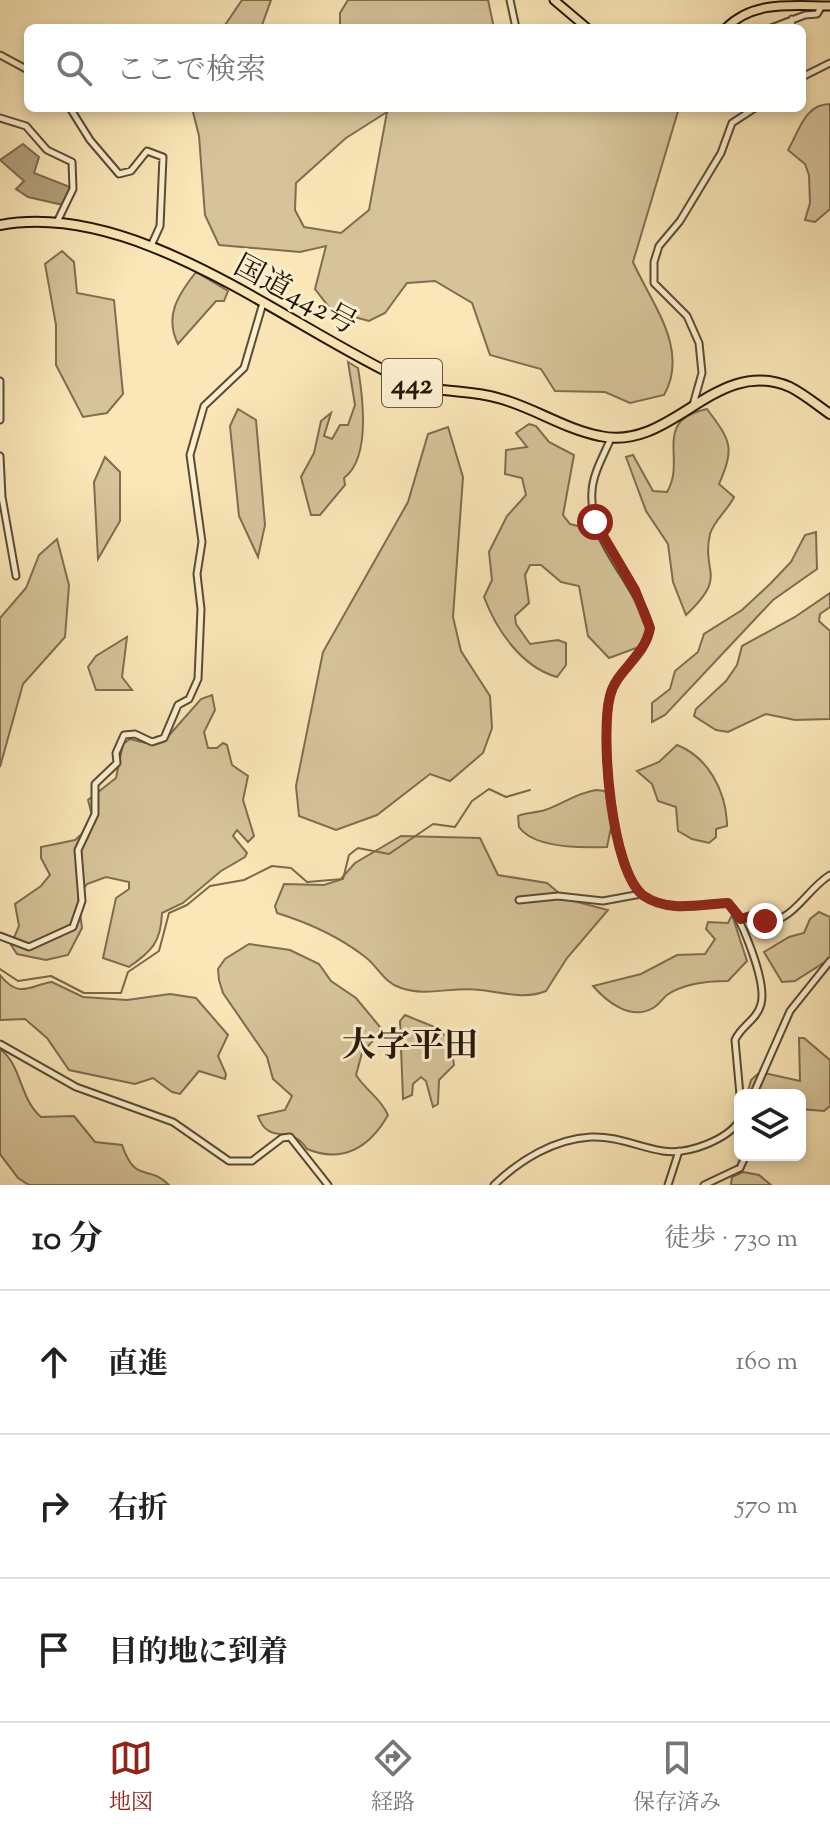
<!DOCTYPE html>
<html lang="ja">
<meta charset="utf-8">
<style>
:root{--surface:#fff;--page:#f2f2f2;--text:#222;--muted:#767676;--line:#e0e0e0;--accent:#8f2418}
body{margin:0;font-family:"Sorts Mill Goudy","Noto Serif JP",serif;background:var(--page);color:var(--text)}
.controls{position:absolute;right:24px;bottom:24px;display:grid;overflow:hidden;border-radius:12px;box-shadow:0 4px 12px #0003}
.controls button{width:72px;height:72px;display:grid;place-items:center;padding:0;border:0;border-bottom:2px solid var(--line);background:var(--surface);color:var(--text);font:40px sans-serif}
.stop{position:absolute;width:24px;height:24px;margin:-18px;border:6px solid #8f2418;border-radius:50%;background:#fff}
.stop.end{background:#8f2418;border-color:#fff;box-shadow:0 2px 8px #0008}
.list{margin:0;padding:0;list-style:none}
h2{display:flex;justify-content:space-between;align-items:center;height:104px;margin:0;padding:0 32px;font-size:34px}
h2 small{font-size:26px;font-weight:400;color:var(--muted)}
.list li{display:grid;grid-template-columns:52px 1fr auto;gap:24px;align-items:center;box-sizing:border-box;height:144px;padding:0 32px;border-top:2px solid var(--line)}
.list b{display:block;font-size:30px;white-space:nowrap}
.list em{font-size:26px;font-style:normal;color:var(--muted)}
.icon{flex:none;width:44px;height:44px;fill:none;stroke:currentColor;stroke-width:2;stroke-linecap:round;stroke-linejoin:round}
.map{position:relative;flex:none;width:830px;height:1185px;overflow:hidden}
.search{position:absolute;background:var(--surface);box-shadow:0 4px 12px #0003;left:24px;right:24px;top:24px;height:88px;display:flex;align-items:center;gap:20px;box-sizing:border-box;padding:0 28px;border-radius:12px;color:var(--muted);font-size:30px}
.sheet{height:536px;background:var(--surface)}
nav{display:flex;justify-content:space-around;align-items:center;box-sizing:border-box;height:112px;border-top:2px solid var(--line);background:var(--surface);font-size:22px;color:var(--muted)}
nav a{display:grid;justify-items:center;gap:4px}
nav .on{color:var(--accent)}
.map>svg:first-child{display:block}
.green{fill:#d6c399;stroke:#7e6d50;stroke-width:2;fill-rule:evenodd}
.water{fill:#b2a07b;stroke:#7a694c;stroke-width:2}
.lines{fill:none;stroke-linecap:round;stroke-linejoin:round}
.stream{stroke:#7a694c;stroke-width:2}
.minor-casing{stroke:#5a4b32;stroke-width:9}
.major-casing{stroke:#251706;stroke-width:11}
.highway-casing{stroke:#251706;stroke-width:12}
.minor{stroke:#fcefd0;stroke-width:5}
.major{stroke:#fae6b7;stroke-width:7}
.highway{stroke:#fae6b7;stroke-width:8}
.route{stroke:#8f2418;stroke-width:10}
.labels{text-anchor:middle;stroke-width:6;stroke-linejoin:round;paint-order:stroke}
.shield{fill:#fcefd0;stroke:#665843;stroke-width:2}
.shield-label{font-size:28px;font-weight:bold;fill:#251706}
.street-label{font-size:30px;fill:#251706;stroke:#fcefd0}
.quarter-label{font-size:34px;font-weight:bold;fill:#251706;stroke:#fcefd0}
</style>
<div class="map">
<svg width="830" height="1185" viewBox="0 0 830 1185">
<rect width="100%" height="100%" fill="#fae6b7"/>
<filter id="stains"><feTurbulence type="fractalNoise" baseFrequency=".0025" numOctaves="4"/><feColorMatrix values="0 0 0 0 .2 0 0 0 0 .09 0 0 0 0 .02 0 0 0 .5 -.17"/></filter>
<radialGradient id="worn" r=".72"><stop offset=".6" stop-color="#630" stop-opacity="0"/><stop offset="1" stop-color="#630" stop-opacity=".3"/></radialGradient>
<!-- green -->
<path class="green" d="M242,0H271L261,28H223Z
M348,0H488L494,28H340V13Z
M830,104V209L815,222L805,220L810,203L809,175L805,164L788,150C799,132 804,104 830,104Z
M192,108H679L633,262C651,303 690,349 664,395L630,403L605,392L555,391L541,369L490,355L472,303L435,281L407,283L385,313L369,321L332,311L315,289L326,246L300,252L219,245L205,215L199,136ZM387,112L369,210L341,233L304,227L295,210L296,183L346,138Z
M62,251L74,262L77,293L114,300L123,394L107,413L83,417L56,365V325L45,264Z
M196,272L228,291L224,301H216L178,344C164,316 178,295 196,272Z
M348,362L358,368C363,398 371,458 344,478L345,485L320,515H311L301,477L314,453L321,421L331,413L324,436L332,439L340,425H348L355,405Z
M238,409L256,420L265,525L258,557L239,516L230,426Z
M707,409C731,441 735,447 719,484L734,497C728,510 714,520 710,534C701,575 729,574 686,615L673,582L668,544L646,511L626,457L633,455L653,491L667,492C687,459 651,421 707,409Z
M529,424L536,426L549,442L574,455L563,515L570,524L595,530L646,620V635L639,647L609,658L588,636L579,586L561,582L541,565H530L525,575L529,603L515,616L516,624L530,644L558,640L566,643V665L557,677C521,667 496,629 484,597L492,580L489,552L507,516L526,495L522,478L505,474L506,450L527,447L516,433Z
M448,427L463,477L453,617L461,651L490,696L492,728L483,753L450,781L430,774L377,815L336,830L299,816L296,786L323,652L408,502L428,434Z
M105,457L120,472V521L98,559L94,482Z
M816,532L817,569L773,600L665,715L652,722V703L670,689L675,671L698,652L704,634L742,610L770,584L791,562L805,535Z
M57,539L69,585L65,637L23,684L0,767V618L26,588L39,555Z
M830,593V607L820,614L819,621L830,631V719L795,720L766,714L728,732L716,730L694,716L696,709L726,681L737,665L742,646L795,617Z
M127,637L122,677L132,690H96L88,667L96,656Z
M212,695L215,710L204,732L208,748H217L223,743L227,745L232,765L248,776L243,800L254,836L248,842L237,830L233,836L247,853L245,857L221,871L183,903L162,913C161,942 152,951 129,967L103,958L116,898L129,889V882L106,877L87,884L78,897L82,928L68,955L46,960L17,954L11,945L19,926L15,904L41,886L50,875L41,858V847L75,840L94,823L88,800L116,778L123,744L130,739L146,743L165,740L201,699Z
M677,745C708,757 725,790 727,822V826L716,829V837L709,843L692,839L678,831L676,807L658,801L652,784L637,771L659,762Z
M596,790L605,791L613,818L607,847C583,848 534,849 519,827L518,816C527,812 536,813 545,810C563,804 576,793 596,790Z
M401,836L480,838L498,875L547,883L566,899L608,910L567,958L546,991C525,1000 501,992 480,990C453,986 428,997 401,988C384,983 378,966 364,956C338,936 309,923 277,913L275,906L284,884L324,885L340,880L355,863Z
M819,912L830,917V967L825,962L795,981L782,982L764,952L789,937L804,933L810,919Z
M732,915L747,961L728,981C709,981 684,983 667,995C662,999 659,1005 653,1008C631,1021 607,1002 593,986L641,974L677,955L705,954L715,939L706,929L708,922L728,923Z
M249,944L290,950L319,964L331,981L356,998L380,1027L378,1035L362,1053L356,1075C366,1091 380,1097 388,1115C370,1147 343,1164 307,1149C291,1123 269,1147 258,1116L285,1110L292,1096L273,1079L267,1057L223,993L219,980L218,969L225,959Z
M0,975C20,1000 30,985 52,982L83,997L127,1000L170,994L196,998L228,1035L218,1056L226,1074L225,1079L199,1071L180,1094L172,1092L153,1078L135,1084L69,1070L47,1038L25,1019L0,1020Z
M405,1015C436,1029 449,1025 454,1065L439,1080L438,1104L433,1107L426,1081L421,1077L413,1084L412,1095L403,1099L400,1021Z
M799,1038H804L830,1060V1106L824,1111L800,1109V1095H747L751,1080L760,1072L800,1081Z
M0,1049C22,1065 19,1098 41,1117L74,1116L95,1142L122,1145C136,1185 147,1163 169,1185H29L18,1178L0,1154Z
M743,1172L759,1175L771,1185H731L732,1177Z"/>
<!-- water -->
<path class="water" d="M23,144L39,157L34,173L70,187L63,205L28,197L16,189L24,181L0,160Z"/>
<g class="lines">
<!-- stream -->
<path class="stream" d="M0,969L18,981L51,976L84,993H121L128,972L159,951L169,913L187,905L210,886L244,880L272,866L291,868L307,882L343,879L349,855L358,848L389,854L433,824L455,827L472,801L489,789L506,797L530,790"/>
<defs>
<path id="minor" d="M510,0L516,28
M771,28L805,15L817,14L822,6
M791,28L792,19
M0,55L28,70
M802,77L830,63
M70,108L90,140L119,174L131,171L147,151L163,157L160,226L151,246
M0,118L26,126L47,150L72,162L73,189L58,220
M0,381V420
M693,405L702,373L699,343L687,316L654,283V262L659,246L680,221L721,153L732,123L755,108
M611,438C604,455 593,473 592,491C588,542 638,581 650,628C645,657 616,670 610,696C600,734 611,873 644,896C669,913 701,904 728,903C742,920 767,982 761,1004C757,1020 741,1026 735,1040L740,1095
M0,456L2,497L16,576
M519,900L558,896L603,901L641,894
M741,919L754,915C788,935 803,891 830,875
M0,936L29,947L73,927L82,901L78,850L95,814V784L117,763L116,753L124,735L135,734L152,742L164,738L178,705L189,699L198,679L201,609L197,574L202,542L190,455L204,406L244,368L263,303
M0,1044L76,1087L173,1122L229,1161H252L282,1138L290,1137L328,1185
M753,1095L790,1011L830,961
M494,1185C520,1160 554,1139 591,1137C618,1136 638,1147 663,1151C688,1155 727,1140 740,1120
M668,1185L679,1151
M704,1185L740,1168L746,1155"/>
<path id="major" d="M554,0L587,28
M726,28C754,0 792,6 830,6"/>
<path id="highway" d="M0,225C136,200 285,325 404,380C434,394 467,389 498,398C533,407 564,429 600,436C673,452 715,355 790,387C804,394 817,405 830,414"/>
</defs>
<!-- minor casing -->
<use href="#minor" class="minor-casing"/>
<!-- major casing -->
<use href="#major" class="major-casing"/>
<!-- highway casing -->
<use href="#highway" class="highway-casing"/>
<!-- minor -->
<use href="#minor" class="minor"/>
<!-- major -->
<use href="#major" class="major"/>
<!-- highway -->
<use href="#highway" class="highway"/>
</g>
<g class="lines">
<!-- route -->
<path class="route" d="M595,522L635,590L650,628C645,657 616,670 610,696C600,734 611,873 644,896C669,913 701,904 728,903L741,919L754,915L765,921"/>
</g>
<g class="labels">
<!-- shield labels -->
<rect class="shield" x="382" y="359" width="60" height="48" rx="6"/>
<g class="shield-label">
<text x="412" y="393">442</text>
</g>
<!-- street labels -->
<g class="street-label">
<text transform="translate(296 294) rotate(28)" y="10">国道442号</text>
</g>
<!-- quarter labels -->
<g class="quarter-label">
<text x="410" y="1056">大字平田</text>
</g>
</g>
<rect width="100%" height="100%" filter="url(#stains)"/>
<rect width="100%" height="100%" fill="url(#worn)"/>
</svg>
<div class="controls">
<button><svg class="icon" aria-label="layers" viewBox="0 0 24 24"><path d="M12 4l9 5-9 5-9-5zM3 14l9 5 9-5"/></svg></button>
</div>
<div class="stop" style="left:595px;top:522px"></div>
<div class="stop end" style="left:765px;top:921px"></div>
<div class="search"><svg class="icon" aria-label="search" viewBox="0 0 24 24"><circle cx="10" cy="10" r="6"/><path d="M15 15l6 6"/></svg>ここで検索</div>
</div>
<section class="sheet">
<h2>10 分<small>徒歩 · 730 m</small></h2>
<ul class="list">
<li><svg class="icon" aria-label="ahead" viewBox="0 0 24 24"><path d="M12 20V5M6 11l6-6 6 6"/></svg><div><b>直進</b></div><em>160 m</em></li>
<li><svg class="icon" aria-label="right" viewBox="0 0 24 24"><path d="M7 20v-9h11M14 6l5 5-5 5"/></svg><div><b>右折</b></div><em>570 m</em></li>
<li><svg class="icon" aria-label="arrive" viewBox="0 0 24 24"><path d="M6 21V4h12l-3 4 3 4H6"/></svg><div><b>目的地に到着</b></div></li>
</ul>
</section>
<nav>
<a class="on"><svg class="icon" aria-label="map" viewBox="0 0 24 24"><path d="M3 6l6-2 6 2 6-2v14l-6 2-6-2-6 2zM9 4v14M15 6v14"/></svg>地図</a>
<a><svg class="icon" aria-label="directions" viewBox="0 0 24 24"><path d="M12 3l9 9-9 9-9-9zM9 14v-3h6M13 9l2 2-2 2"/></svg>経路</a>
<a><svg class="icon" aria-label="saved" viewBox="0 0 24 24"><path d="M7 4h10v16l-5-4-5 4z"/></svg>保存済み</a>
</nav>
